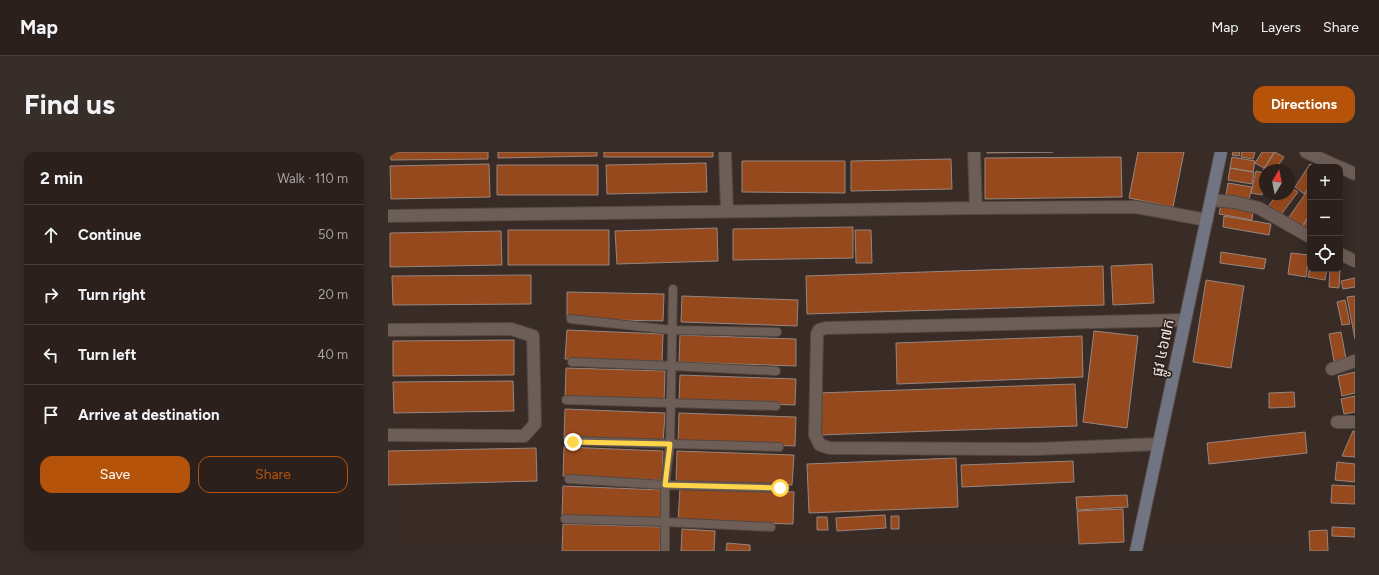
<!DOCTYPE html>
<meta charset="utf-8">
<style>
:root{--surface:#2b201c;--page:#372d29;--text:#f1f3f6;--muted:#a6a3a3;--line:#473e3b;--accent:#b45309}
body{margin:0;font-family:Figtree,"Noto Sans Khmer",sans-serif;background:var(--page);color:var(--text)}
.controls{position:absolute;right:12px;top:12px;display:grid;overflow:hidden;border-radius:8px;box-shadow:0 4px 16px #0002}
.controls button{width:36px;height:36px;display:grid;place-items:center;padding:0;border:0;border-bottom:1px solid var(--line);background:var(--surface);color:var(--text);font:20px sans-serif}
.compass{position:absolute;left:871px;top:12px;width:36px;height:36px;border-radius:50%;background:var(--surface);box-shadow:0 4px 16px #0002;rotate:10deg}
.stop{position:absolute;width:12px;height:12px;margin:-9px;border:3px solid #ffd54a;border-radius:50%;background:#fff}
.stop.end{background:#ffd54a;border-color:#fff;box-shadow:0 1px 4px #0008}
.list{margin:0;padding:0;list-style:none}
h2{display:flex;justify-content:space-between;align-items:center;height:52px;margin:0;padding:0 16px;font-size:17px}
h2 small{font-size:13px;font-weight:400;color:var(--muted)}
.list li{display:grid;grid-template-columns:26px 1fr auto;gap:12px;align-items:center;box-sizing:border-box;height:60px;padding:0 16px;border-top:1px solid var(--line)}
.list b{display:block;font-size:15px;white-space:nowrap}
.list em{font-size:13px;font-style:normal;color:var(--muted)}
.actions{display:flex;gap:8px;padding:12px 16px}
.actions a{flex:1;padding:9px 0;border:1px solid var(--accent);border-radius:12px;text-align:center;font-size:14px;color:var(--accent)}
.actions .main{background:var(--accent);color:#fff}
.icon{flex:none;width:22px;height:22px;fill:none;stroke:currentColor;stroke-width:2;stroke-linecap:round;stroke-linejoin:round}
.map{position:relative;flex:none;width:967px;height:399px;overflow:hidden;border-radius:12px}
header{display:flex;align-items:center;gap:24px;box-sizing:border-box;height:56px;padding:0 20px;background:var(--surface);border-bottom:1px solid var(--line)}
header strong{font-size:19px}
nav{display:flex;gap:22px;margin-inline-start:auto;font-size:14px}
.intro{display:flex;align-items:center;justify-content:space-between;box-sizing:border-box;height:96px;padding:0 24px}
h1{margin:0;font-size:28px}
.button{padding:10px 18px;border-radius:12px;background:var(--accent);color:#fff;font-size:14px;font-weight:700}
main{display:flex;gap:24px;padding:0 24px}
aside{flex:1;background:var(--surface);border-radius:12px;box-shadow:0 4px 16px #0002}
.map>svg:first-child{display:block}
.building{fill:#97491e;stroke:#96867f}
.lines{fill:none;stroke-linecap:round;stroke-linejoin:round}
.lane-casing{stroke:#524741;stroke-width:10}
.street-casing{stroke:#524741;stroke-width:14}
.secondary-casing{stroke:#524741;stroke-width:14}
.lane{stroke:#6d5e57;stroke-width:8}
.street{stroke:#6d5e57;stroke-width:12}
.secondary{stroke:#717583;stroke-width:12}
.route{stroke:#ffd54a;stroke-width:5}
.labels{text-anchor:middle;stroke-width:3.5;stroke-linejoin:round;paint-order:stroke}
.street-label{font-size:15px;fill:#f0e7e3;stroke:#2e221c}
</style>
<header>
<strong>Map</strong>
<nav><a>Map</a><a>Layers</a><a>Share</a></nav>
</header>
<div class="intro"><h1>Find us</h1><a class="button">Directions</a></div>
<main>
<aside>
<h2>2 min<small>Walk · 110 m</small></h2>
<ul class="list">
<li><svg class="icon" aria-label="ahead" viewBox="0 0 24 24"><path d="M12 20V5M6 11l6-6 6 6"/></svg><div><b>Continue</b></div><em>50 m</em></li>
<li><svg class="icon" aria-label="right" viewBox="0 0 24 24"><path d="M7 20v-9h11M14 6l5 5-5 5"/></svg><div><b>Turn right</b></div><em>20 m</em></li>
<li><svg class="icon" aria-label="left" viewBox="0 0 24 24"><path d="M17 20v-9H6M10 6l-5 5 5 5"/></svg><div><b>Turn left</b></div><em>40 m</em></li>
<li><svg class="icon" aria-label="arrive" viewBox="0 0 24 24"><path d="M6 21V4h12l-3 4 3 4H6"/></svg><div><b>Arrive at destination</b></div></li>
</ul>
<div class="actions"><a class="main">Save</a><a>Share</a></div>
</aside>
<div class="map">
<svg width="967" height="399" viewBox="0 0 967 399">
<rect width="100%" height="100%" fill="#392b25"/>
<!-- building -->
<path class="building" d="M2,0H100V7L3,8Z
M110,0H209V4L110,6Z
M216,0H325V5H216Z
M599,0H665L599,1Z
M750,0H796L785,55L741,46Z
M845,0H852L851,4L844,3Z
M854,0H867L865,7L853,5Z
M874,0H886L876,16L867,11Z
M887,0L896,5L887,18H877V19L875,18Z
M733,5L734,45L597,47V6Z
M844,5L867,9L865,20L842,16Z
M563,7L564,37L463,39V9Z
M354,9H457V41L354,40Z
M318,11L319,40L219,42L218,13Z
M101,12L102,45L3,47L2,14Z
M922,12L927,15H922V34L916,42L907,35Z
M109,13H210V43H109Z
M842,16L866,20L864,32L840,28Z
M868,19L877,21V29L874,43L863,41Z
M840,31L864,35L861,47L838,43Z
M901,34L910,40L892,64L880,55L889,42H901Z
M922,35V62L912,77L899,68Z
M833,53L865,59L864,68L831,62Z
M836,64L883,72L881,83L835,75Z
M922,64V81L914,75Z
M465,75V106L345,108V77Z
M329,76L330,109L229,112L227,79Z
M120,78H221V113H120Z
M467,78H483L484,111H468Z
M113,79L114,113L2,115V81Z
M833,100L878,107L876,117L832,111Z
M903,101L921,103L918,125L900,122Z
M764,112L766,151L725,153L723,114Z
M715,114L716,153L419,162L418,124Z
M922,115V117H939L937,128L920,125Z
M952,116L951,136L941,135L942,117H952Z
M143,123V152L5,153L4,124Z
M967,126V135L955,137L953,129Z
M818,128L856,134L843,216L805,210Z
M179,140L276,142L275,169L179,167Z
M294,144L410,148L409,174L293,170Z
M967,144V187L959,145Z
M957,148L962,172L954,173L949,150Z
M179,178L275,182L274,211L177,207Z
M706,179L750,184L739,276L695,270Z
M953,180L958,207L946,209L941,182Z
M292,183L408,187V214L291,210Z
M694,184L695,225L509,232L508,191Z
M126,188V223L5,224V189Z
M178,216L277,219L276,250L177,247Z
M967,220V241L954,244L950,224Z
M292,223L408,227L407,253L291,249Z
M125,229L126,259L6,261L5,230Z
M687,232L689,274L431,283L430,241Z
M906,240L907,255L881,256V241Z
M967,244V260L956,262L953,247Z
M177,257L277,261L275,291L176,287Z
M291,261L408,265L407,294L290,290Z
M965,279H967V305L954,304Z
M917,280L919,301L821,312L819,291Z
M176,295L275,299L274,328L175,324Z
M148,296L149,329L0,333V299Z
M289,299L406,303L404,333L288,329Z
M568,306L570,355L421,361L419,312Z
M685,309L686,330L574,335L573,313Z
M949,310L967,312V330L947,328Z
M944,333L967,334V352L943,351Z
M175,334L274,338L273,368L174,363Z
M292,336L406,340L405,372L290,369Z
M739,343L740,355L689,358L688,345Z
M735,357L736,390L691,392L689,359Z
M497,363L498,376L449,379L448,366Z
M503,364H511V377H503Z
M429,365H439L440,378H429Z
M175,372L273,375L272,399H174Z
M944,375L967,376V385L944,384Z
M294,377L327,379L326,399H293Z
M939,378L940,399H922L921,379Z
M339,391L362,393V399H338Z"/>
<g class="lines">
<defs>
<path id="lane" d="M183,167L284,178L389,180
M184,210L284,214L388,219
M178,248L388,254
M185,289L391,295
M181,327L277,333L392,336
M177,367L278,370L383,375
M277,399V333L282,293L285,137"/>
<path id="street" d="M337,0L339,59
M586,0L588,56
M918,0L951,15
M952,15L967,22
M823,48L846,50L871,56L922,85
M0,64L588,56L748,55L819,68
M952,102L967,109
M0,178L123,177L145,184L147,272L136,284L0,283
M944,217L967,209
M949,270H967
M771,292L648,297L442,296L432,293L427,283L429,182L431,178L438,176L797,168"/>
<path id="secondary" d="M748,399L833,0"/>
</defs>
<!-- lane casing -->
<use href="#lane" class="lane-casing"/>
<!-- street casing -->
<use href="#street" class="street-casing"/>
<!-- secondary casing -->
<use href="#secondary" class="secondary-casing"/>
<!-- lane -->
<use href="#lane" class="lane"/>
<!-- street -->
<use href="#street" class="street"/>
<!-- secondary -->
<use href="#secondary" class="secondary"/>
</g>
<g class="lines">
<!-- route -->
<path class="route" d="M185,290L282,292L277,333L392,336"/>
</g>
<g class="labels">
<!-- street labels -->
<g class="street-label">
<text transform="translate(775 196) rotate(-78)" y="5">ផ្លូវ ៤៦៧ក</text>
</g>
</g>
</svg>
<div class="controls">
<button>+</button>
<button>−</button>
<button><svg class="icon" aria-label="locate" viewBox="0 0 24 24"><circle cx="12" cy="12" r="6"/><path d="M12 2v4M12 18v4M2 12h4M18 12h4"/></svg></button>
</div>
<svg class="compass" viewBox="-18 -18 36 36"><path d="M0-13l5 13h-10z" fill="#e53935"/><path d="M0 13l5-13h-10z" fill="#a6a3a3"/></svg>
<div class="stop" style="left:392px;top:336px"></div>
<div class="stop end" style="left:185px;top:290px"></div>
</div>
</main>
